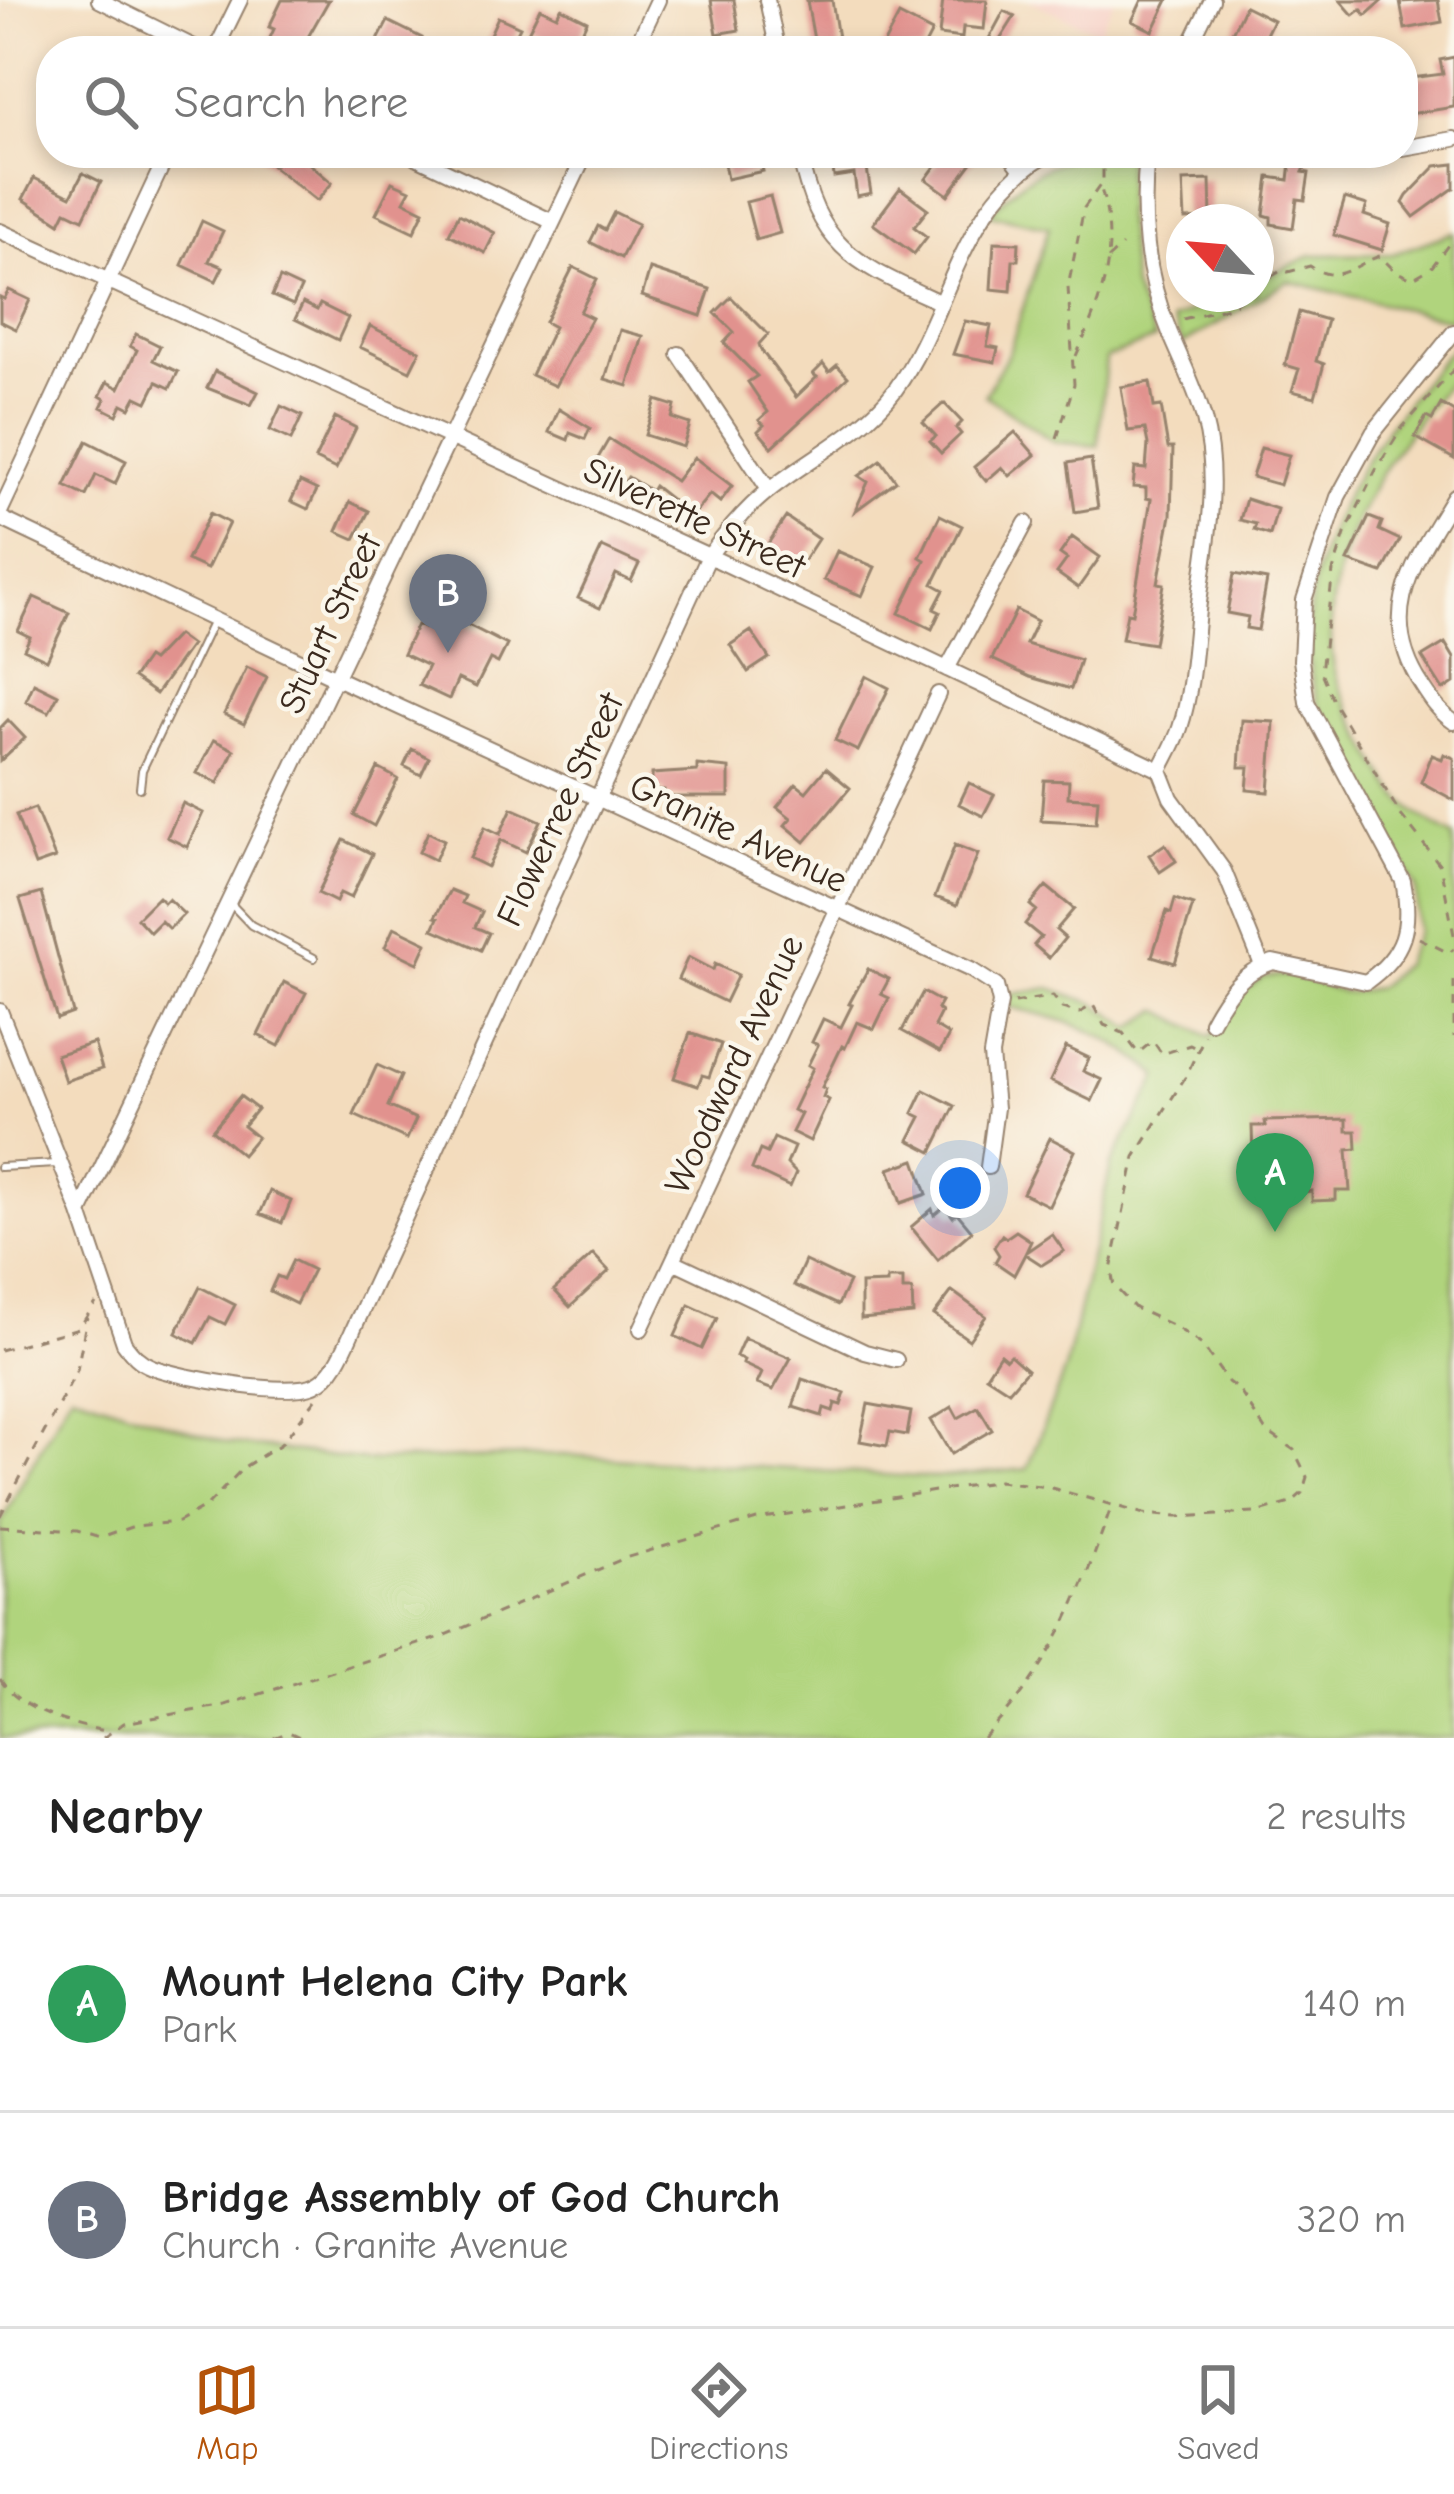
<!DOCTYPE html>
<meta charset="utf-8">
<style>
:root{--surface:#fff;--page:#f2f2f2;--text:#222;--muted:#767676;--line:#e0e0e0;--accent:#b45309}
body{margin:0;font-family:"Comic Neue",sans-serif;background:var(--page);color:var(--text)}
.compass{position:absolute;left:1166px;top:204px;width:108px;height:108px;border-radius:50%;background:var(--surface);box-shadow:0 6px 18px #0003;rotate:296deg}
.you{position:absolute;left:960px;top:1188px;width:42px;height:42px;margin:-30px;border:9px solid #fff;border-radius:50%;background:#1a73e8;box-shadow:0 0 0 18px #1a73e833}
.badge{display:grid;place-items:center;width:78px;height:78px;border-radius:50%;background:var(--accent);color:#fff;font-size:39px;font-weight:700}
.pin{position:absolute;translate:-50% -99px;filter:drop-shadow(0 3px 6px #0008)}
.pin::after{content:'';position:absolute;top:63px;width:42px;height:36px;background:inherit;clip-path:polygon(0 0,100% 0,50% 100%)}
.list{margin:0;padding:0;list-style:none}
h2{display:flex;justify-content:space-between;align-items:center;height:156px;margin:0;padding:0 48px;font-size:51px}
h2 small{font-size:39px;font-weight:400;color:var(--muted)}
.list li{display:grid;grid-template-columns:78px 1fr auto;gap:36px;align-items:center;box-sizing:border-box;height:216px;padding:0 48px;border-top:3px solid var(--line)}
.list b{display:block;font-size:45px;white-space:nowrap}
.list p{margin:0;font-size:39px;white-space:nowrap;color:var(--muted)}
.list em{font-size:39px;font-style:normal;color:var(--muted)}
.icon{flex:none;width:66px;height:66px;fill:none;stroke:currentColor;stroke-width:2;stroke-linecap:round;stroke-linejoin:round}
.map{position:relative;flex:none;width:1454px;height:1738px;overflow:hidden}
.search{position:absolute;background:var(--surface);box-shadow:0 6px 18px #0003;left:36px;right:36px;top:36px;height:132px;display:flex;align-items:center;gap:30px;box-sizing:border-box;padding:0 42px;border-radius:48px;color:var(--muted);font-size:45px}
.sheet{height:588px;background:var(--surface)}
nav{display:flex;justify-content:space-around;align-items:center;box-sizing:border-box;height:168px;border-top:3px solid var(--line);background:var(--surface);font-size:33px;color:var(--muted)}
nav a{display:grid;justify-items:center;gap:6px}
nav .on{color:var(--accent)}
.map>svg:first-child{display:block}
.built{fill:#f7d1c7}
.green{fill:#b0d47d;stroke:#767f4e;stroke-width:3}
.building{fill:#e1928e}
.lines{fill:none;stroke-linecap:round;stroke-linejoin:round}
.lane-casing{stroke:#97836e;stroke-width:10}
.street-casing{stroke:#97836e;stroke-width:18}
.path{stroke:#97836e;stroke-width:3;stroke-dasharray:9 9;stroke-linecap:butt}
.lane{stroke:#fff;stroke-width:6}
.street{stroke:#fff;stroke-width:14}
.labels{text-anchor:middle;stroke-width:9;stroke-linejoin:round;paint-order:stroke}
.street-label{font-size:36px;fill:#3b2a1e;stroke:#fbf7ec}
</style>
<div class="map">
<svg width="1454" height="1738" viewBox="0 0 1454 1738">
<rect width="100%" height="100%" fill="#fbf7ec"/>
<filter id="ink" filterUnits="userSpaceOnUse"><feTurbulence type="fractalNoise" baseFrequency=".00833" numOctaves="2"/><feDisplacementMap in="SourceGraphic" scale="24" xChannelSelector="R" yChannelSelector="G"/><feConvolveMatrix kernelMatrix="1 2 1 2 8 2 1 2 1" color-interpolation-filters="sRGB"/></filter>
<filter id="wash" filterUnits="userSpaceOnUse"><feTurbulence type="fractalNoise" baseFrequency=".004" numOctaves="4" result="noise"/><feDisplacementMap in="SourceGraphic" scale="48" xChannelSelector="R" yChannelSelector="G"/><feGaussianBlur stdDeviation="2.7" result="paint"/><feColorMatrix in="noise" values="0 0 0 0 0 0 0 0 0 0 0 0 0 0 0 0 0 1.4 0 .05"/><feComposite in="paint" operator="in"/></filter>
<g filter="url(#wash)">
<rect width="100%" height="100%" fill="#f3dcbd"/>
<!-- built -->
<path class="built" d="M1028,0H1114L1099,32Z"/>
<!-- green -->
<path class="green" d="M1095,153H1120L1127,161L1125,217L1133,288L1155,339L1106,358L1098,446L1054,442L985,395L1009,352L1049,227L990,214C1022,176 1047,162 1095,153Z
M1454,232L1452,320L1288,281L1183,344L1172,320L1228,294H1256V281L1312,255L1393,254Z
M1454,345V376C1389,450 1322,549 1332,653C1334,683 1351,712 1364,738C1392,791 1399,808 1454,836V1738H0V1524L71,1392L227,1443L368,1461L563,1455L934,1478L1027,1469L1066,1367L1111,1165L1159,1076C1103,1030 1078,1023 1009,1007L1007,995L1050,988L1096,1004L1132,1028L1159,1010L1211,1037L1233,999L1263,977L1290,975L1345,993L1376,988L1403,965L1418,930L1416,888L1318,705C1278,568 1369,442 1454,345Z"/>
<g id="blocks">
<!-- building -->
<path class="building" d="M282,0H329L300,51H264L274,29L269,27Z
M711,0H734L739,30L717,34Z
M832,0L840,51H816L807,1Z
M943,0H987L984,29L963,27L962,38L939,35Z
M1142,0H1168L1153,31L1132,21Z
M1340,0H1383L1366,15L1361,9L1353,15Z
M1438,0L1442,22L1405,29L1400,2Z
M1245,6L1273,20L1258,51L1229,39Z
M540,8L557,16L561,8L587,21L573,51L528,32Z
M1004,11L1015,16L993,51L985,46Z
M899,15L932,32L922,51H880Z
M498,17L520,27L508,51L487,41Z
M388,21L422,38L416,51H390L376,44Z
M1454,57V107L1403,115V79L1443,74L1440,60Z
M256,153H297L332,183L317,201Z
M722,153H759L763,171L727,179Z
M945,153H979L948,195L926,179Z
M1292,153H1312L1303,172L1309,173L1305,200L1297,199L1293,228L1271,224V217L1264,215L1269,177L1289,180Z
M856,155L866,163L871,193L857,196L854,174L834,177L832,159Z
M1454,164V188L1414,217L1403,203L1407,196L1436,166Z
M83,173L101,182L83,219L66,211L60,223L23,199L34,178L71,196Z
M1210,180L1211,218L1185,219L1183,181Z
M392,182L410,190L404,201L424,211L414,232L376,214Z
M900,188L928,209L914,227L927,237L914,254L873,224Z
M770,196L780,233L756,240L746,202Z
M1345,198L1367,205L1364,215L1390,224L1382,250L1334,235Z
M614,212L638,224L621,258L590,242L598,226L605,230Z
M459,214L495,233L485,253L449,234Z
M202,221L223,231L209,261L223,267L216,281L182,265Z
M994,242L1019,243L1018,260H1013L1011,291L991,289Z
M573,267L597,279L580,312L592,318L555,386L531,375L554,327L545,322Z
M650,269L710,289L701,316L642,296Z
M280,278L301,288L293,305L272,296Z
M9,290L30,300L16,329L0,321V297L4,299Z
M731,297L768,334L759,344L761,350L796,397L817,377L813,374L823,364L829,372L837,365L848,377L772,447L758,431L764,425L759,420L768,412L748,382L757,376L724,343L734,332L715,313Z
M303,303L317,310L320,304L348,318L338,340L295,319Z
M1299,312L1327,320L1316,361L1324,364L1315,397L1292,391L1299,369L1285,365Z
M965,321L991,326L987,346L998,348L995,362L953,354Z
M370,326L420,351L410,371L360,347Z
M620,330L643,336L628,386L605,379Z
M136,334L160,346L153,360L178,372L170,388L157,382L147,402L136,397L130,408L122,404L117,415L101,407L105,399L100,396L107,382L119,388L137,350L130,346Z
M215,371L258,392L251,405L207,388Z
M1150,382L1154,407L1161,406L1168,448H1173L1171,515L1158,583L1164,584L1154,644L1122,639L1127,613L1132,614L1151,499L1146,498V488L1133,487L1135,468L1146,469L1148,444L1145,429L1128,431L1121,387Z
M656,400L675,406L672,418L690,424L683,447L645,435Z
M944,403L962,422L956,428L961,434L941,453L930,441L936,436L923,422Z
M1441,404L1454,412V459L1415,437L1426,417L1432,420Z
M281,406L302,416L291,440L270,430Z
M559,409L590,428L585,439L570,433L568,440L549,432Z
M335,417L356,428L336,469L315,459Z
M1015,432L1035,455L1010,476L1002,467L986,481L974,467Z
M609,439L676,481L694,457L732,486L720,502L710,494L692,516L654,486L651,491L628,477L624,483L594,465Z
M87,441L126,461L115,484L96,475L86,496L65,486Z
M1261,448L1289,455L1280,485L1252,477Z
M1091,459L1098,508L1075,512L1068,463Z
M881,460L896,481L855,511L868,482L859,476Z
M300,482L317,490L308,509L291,501Z
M1246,499L1277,509L1270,535L1254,530L1256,524L1240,520Z
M350,502L369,511L355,539L337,531Z
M210,513L229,523L207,569L187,560Z
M940,515L962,526L933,584L944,590L934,609L940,612L932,629L899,613L925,560L920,557Z
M786,517L818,539L797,571L784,563L781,568L761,554Z
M1369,517L1382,522L1379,530L1400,540L1382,573L1348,561Z
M1072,537L1100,557L1078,588L1057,573L1067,559L1060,554Z
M602,547L639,564L631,581L616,574L600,608L578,598Z
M837,551L875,567L862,596L824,580Z
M1234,574L1267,580L1258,630L1246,628L1248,617L1227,613Z
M34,597L69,613L47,660L24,649L30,637L18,631Z
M433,607L507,645L498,663L490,659L476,687L458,679L449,699L419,685L428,666L403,654L417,625L424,628Z
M1016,610L1037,621L1026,644L1080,660L1071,689L1030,677L992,659Z
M751,631L769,658L748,672L730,645Z
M177,635L191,645L156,694L133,678L147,658L152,661Z
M1445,643L1454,658V683L1443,690L1422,657Z
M247,667L267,677L244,724L224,714Z
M866,676L889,688L858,751L835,740Z
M34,683L58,695L49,712L26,701Z
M8,720L25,738L0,761V728Z
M1242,720L1274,722L1269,792L1247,790L1249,767H1239Z
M214,740L234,750L218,783L197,773Z
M412,749L429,758L421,775L404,766Z
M1444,754L1454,758V800L1421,782L1432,755L1442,759Z
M697,765L729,768V797H664V790H652V774L697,771Z
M378,768L398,779L374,826L354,815Z
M826,768L850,788L805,842L785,825L791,818L777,807L796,784L806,792Z
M1044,780L1069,781L1068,797L1098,799L1096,823L1041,820Z
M969,783L994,795L983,816L959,804Z
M183,803L203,813L187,847L167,837Z
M35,808L55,858L35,865L16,815Z
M512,808L541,821L526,852L501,840L488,867L470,858L485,827L500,834Z
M428,832L444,840L435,860L419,852Z
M344,840L372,854L351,898L340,893L336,902L318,893Z
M1165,844L1176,861L1160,872L1149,855Z
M955,845L978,854L957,905L935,897Z
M1046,886L1074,909L1056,930L1065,938L1049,958L1034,945L1041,937L1025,924L1036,910L1030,905Z
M450,890L465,896L462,903L482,912L475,927L489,933L481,950L433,929L438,918L435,917Z
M41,893L73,1013L57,1019L20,899Z
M158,897L164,903L168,899L184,914L169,929L161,921L150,932L137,918Z
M1175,899L1193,905L1175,963L1152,956L1167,911L1171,913Z
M394,927L427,943L418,963L385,947Z
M688,957L713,970L715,964L738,975L725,1002L678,979Z
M868,969L889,979L881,994L889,998L874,1029L857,1022L845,1048L842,1046L822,1087L826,1089L823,1097L829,1100L810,1141L792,1132L801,1114L793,1110L813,1068L808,1065L818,1045L812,1042L823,1019L841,1027L852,1005L849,1004Z
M284,982L306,993L279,1046L258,1035Z
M923,992L941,1002L937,1009L941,1012L934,1026L949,1035L940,1052L902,1031Z
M690,1033L721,1044L709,1077L702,1075L698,1086L674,1078Z
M94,1043L102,1069L65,1081L56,1055Z
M1066,1047L1089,1058L1083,1071L1102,1080L1092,1101L1050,1081Z
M377,1065L401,1076L388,1106L416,1119L407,1139L354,1115Z
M924,1090L955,1106L932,1152L909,1140L921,1117L913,1113Z
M240,1096L257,1109L243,1126L257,1137L242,1155L212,1130Z
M1347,1119V1131H1356L1357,1149L1347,1150L1350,1191H1336V1200L1312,1201V1191L1303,1192L1301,1154L1253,1157L1252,1126H1266L1265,1121Z
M774,1138L794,1147L787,1164L796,1173L790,1187L752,1169L760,1150L767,1153Z
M1050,1138L1075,1151L1049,1206L1023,1193Z
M915,1160L927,1194L901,1203L889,1169Z
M270,1191L291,1201L282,1223L260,1214Z
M945,1206L953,1217L957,1213L972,1231L938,1260L911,1227L932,1209L934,1215Z
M1016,1231L1031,1241L1026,1252L1052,1234L1064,1251L1042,1265L1025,1254L1014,1275L995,1262L999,1255L994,1247L1002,1235L1006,1238Z
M593,1254L609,1271L570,1307L554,1290Z
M293,1260L313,1270L296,1304L270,1291L277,1276L284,1279Z
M805,1261L849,1282L838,1305L794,1285Z
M887,1279H903V1290H912L913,1314L861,1319V1284L887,1283Z
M200,1287L235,1305L225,1324L210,1317L196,1343L176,1333Z
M952,1291L986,1316L969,1340L934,1315Z
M689,1305L717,1318L702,1349L675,1336Z
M744,1338L791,1358L773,1390L757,1384L762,1373L743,1364L744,1360L736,1356Z
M1000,1354L1006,1359L1010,1355L1027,1370L1009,1391L986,1376Z
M802,1379L845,1393L841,1405L835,1403L833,1411L824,1408L822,1416L793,1407Z
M868,1404L911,1412L907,1435L890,1432L887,1446L860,1441Z
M952,1407L958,1418L978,1407L992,1430L951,1454L931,1420Z"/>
</g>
</g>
<g filter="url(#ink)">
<use href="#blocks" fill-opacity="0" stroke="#97836e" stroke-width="3"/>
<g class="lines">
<defs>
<path id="lane" d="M140,788L142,770L212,623
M232,905L251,925L314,958
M0,1167L57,1164"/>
<path id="street" d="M99,0L202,51
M767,0L778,51
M215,51L240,0
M634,51L658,0
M1187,51L1212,0
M1403,148L1454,139
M408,153L553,222
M799,153C819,251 856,263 941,303
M1009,153L1022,170
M1147,153C1141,216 1145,274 1170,333C1182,362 1196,388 1204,419C1221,481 1206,547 1198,610C1194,649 1192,691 1180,728C1175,743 1167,756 1160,770
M1361,155L1371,153
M0,231L709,556L1160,770L1171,798L1224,871L1262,965
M679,354L769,490
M1454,496C1415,561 1374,614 1423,687C1432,701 1440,713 1454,722
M0,512L168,153
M0,518L336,678L971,970L996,986L1000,1003L991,1055L996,1108L988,1167
M947,669L1026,523
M0,1011L80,1213L124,1343C132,1354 139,1362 152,1367C181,1378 290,1398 316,1384C338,1374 349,1336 360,1315L709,556C727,531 748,506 772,488C813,456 863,432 895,390C951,313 959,202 1049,153
M1211,1022C1226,994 1241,972 1273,962L1366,982C1405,954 1412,927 1403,881L1307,702L1301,660L1304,600L1338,497L1373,433L1454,332
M80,1213L586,153
M673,1261L865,1352L896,1360
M641,1329L938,694"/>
</defs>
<!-- lane casing -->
<use href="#lane" class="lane-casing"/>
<!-- street casing -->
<use href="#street" class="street-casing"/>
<!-- path -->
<path class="path" d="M1108,259L1122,246
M1256,286L1282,270L1288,272L1310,266C1340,286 1354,264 1380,256L1395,271L1412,279L1431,268L1451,241L1454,244
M1183,319L1232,306L1247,294
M1076,356C1102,298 1121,250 1100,186
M1454,369L1402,428L1376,470L1345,534L1333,571L1321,672L1333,701L1400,814L1440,865L1454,935
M1057,438L1074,384L1068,287L1084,208L1103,181V156
M1419,938L1449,953L1454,949
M1454,981V1037
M1014,1003L1053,996L1062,1008L1079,1013L1093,1005L1104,1025L1123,1033L1138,1053L1153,1041L1162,1054L1190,1045L1197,1049
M0,1350L79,1328L96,1303
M0,1516L77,1370L87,1317
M0,1526L77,1531L100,1538L134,1526L178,1522L207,1506L244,1467L281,1444L316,1399
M0,1679C18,1710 73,1726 107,1731
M103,1738L124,1723L225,1705L444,1636L625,1558L757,1519L999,1481L1048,1487L1144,1514L1177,1517L1256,1513L1291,1503L1302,1493L1307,1477L1294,1450L1265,1430L1239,1390L1228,1382L1202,1345L1176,1327L1135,1308L1114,1286L1111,1270L1135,1157L1186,1076L1205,1035
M274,1738L289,1732L302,1738
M983,1738C1051,1670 1080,1597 1111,1508"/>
<!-- lane -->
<use href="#lane" class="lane"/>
<!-- street -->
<use href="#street" class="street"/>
</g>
</g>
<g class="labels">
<!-- street labels -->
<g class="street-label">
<text transform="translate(695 517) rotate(25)" y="13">Silverette Street</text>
<text transform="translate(329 623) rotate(-65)" y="13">Stuart Street</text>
<text transform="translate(559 809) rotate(-65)" y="13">Flowerree Street</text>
<text transform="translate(739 832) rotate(25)" y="13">Granite Avenue</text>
<text transform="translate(733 1064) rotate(-65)" y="13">Woodward Avenue</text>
</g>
</g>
</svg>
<svg class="compass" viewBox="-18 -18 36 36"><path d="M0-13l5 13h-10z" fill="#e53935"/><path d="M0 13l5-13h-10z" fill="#767676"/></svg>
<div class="you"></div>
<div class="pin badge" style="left:1275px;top:1232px;background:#2e9e5b">A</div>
<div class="pin badge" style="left:448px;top:653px;background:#6b7280">B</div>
<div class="search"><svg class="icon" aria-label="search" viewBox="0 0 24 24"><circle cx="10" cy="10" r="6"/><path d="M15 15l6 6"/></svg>Search here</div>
</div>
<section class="sheet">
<h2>Nearby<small>2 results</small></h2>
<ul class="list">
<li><span class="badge" style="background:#2e9e5b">A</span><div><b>Mount Helena City Park</b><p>Park</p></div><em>140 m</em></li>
<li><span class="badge" style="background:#6b7280">B</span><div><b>Bridge Assembly of God Church</b><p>Church · Granite Avenue</p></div><em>320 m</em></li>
</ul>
</section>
<nav>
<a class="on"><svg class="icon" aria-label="map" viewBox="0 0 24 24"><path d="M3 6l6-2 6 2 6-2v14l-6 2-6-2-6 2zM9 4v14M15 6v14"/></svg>Map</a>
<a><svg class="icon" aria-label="directions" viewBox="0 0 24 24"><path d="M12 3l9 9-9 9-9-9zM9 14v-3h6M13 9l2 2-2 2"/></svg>Directions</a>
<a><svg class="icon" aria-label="saved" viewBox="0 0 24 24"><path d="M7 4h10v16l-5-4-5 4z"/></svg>Saved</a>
</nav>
